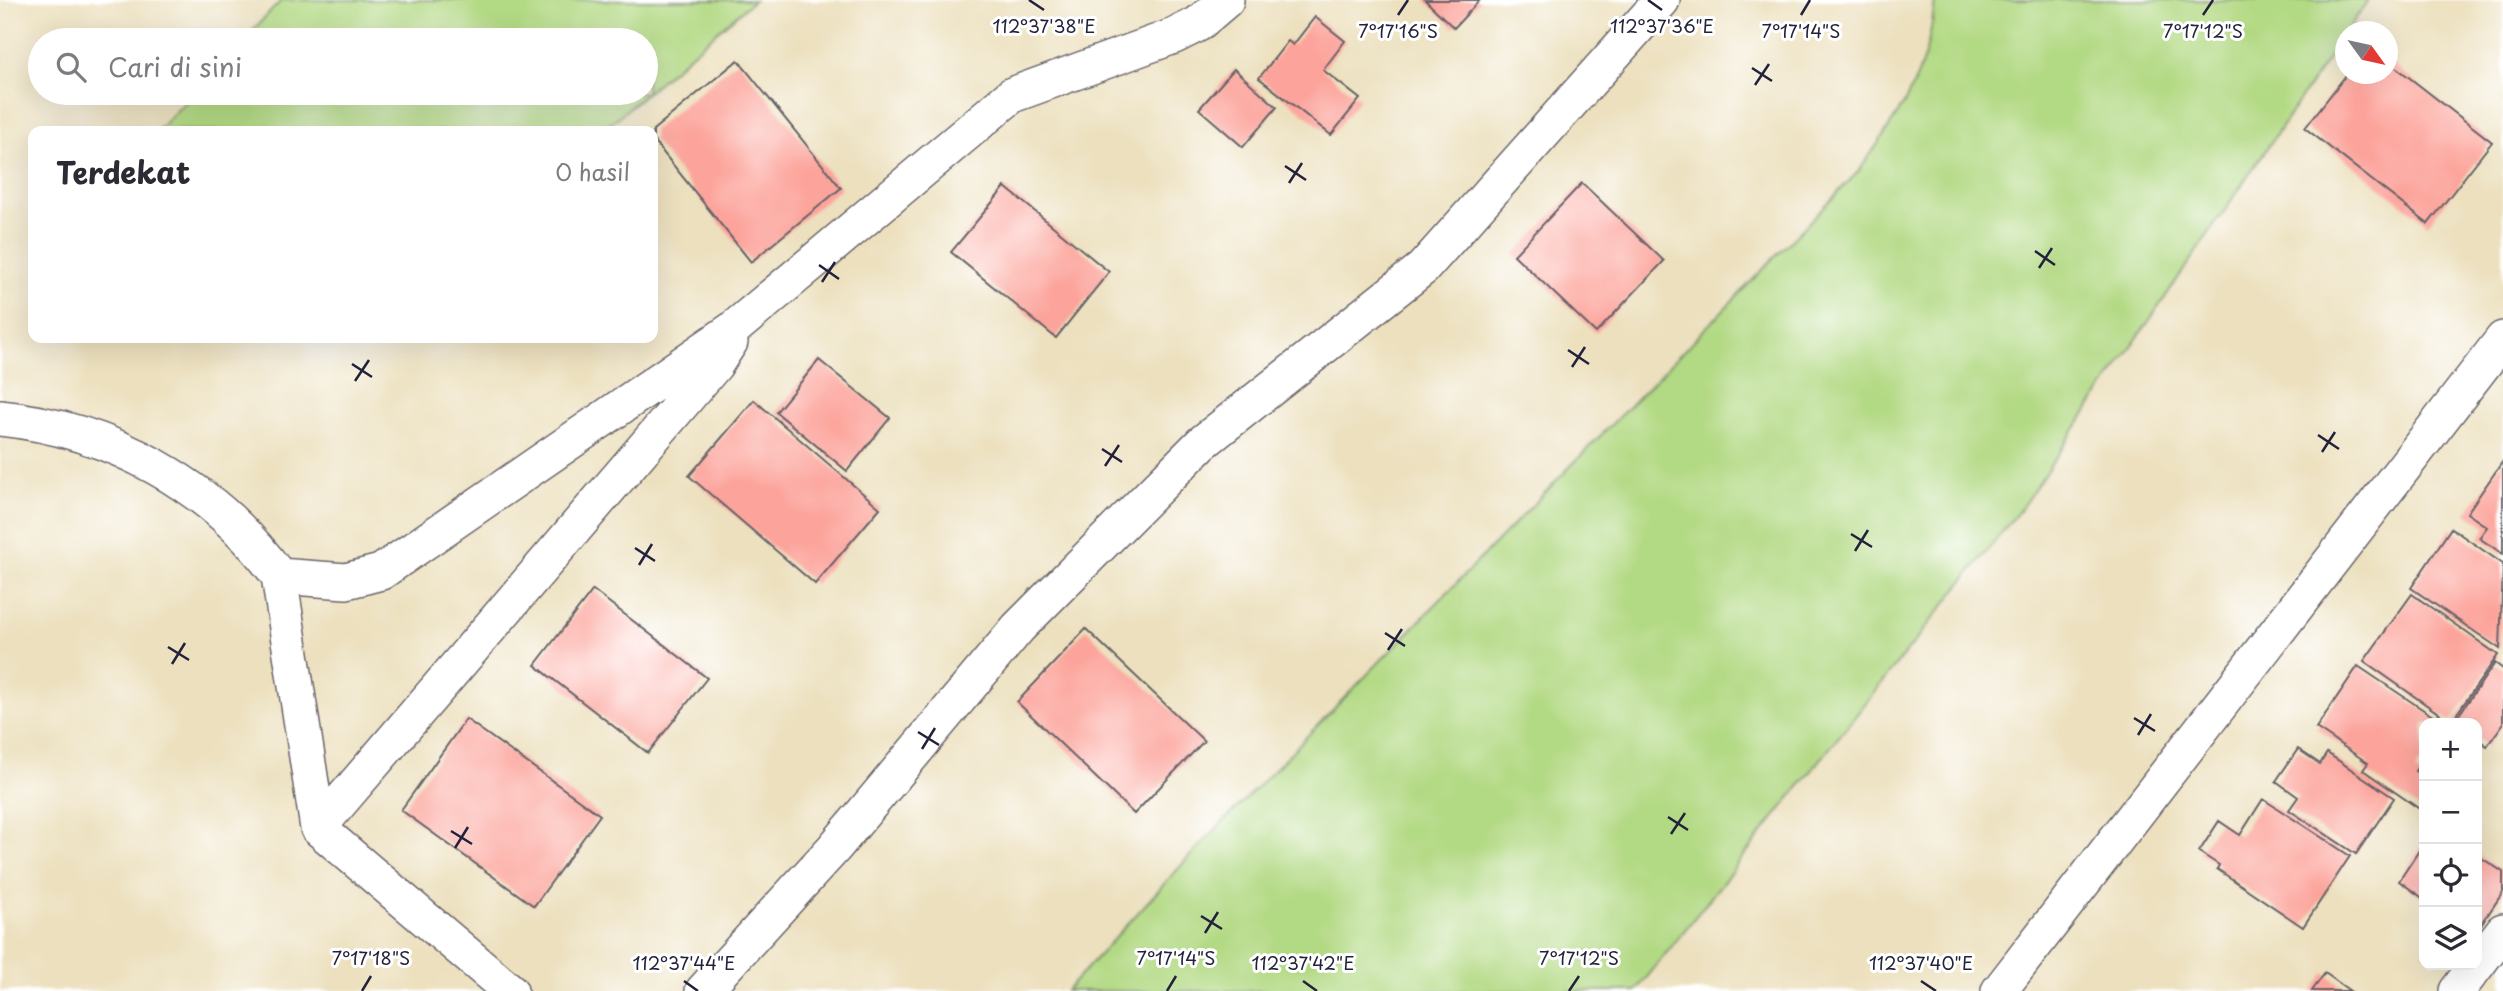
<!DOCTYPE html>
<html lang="id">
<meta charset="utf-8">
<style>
:root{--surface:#fff;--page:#f7f7f7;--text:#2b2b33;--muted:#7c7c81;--line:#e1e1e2}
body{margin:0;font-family:"Playpen Sans",sans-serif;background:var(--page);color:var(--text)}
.controls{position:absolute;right:21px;bottom:21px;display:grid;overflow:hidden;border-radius:14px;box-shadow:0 7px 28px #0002}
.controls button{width:63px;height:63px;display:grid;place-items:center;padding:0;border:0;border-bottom:2px solid var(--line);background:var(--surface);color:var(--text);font:35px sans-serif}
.compass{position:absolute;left:2335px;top:21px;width:63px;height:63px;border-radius:50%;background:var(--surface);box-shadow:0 7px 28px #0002;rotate:123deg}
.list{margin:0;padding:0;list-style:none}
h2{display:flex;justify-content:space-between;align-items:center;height:91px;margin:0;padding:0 28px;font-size:30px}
h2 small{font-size:23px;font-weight:400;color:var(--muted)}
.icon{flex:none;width:38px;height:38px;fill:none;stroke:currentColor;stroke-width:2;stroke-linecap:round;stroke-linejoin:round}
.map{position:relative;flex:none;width:2503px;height:991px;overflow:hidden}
.search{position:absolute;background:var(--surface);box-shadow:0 7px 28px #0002;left:28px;top:28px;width:630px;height:77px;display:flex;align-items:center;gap:18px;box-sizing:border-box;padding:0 24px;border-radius:38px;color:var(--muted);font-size:26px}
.panel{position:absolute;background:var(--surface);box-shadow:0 7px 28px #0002;left:28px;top:126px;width:630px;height:217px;border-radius:14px}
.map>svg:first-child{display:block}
.green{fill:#b2d983;stroke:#6a7e5f;stroke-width:2}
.building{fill:#fca49b}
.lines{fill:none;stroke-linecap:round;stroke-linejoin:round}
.street-casing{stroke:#696469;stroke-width:38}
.street{stroke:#fff;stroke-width:35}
.ticks{fill:none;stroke:#22223b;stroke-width:2.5}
.ticks-label{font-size:18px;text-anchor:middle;fill:#22223b;stroke:#fff;stroke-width:6;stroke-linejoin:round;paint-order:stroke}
</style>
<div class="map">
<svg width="2503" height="991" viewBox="0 0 2503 991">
<rect width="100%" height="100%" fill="#fff"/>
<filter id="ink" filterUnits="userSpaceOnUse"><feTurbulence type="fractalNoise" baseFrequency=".0143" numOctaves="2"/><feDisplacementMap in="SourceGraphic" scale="14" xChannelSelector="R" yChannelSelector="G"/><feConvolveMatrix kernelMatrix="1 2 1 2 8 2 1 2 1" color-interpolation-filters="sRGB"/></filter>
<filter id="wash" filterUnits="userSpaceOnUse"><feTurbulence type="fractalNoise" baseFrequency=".00686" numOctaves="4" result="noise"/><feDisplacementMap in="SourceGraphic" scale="28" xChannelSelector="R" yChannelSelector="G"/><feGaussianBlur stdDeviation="1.57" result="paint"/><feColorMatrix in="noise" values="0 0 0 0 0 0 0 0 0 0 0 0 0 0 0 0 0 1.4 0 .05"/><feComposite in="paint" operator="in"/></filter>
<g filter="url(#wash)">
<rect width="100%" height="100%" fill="#ece0be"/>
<!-- green -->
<path class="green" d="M282,0H754L602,131H157L194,93H646V40H243Z
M1935,0H2368L2022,507L1636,991H1066L1189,857L1859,171C1901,110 1928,77 1935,0Z"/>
<g id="blocks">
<!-- building -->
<path class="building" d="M1425,0H1480L1454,28Z
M1315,17L1345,41L1323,70L1360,99L1331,135L1259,78L1288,41L1293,45Z
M738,60L841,188L751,262L653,140V130Z
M2388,61L2492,142L2428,224L2305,128L2347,74H2388Z
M1234,69L1277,107L1243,147L1199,109Z
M1582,183L1664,261L1596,333L1514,255Z
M1005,187L1109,272L1056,338L951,252Z
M819,360L890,418L847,471L776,412Z
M754,400L880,508L815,584L689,476Z
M2503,461V554L2479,538L2487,527L2467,513Z
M2451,528L2503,564L2500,649L2411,588Z
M593,590L707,678L648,753L535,665Z
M2412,594L2498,655L2451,722L2364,661Z
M1086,629L1204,741L1134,814L1017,702Z
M2495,663L2503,669V724L2487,746L2477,738V723L2454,722Z
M2358,666L2443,723H2424V758L2415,771L2424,777V812L2363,770L2368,763L2316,728Z
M466,719L600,815L534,906L401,810Z
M2298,749L2320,764L2327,753L2394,798L2356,854L2289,810L2298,797L2276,781Z
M2263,799L2350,856L2303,927L2217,869L2219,865L2199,852L2219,821L2240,835Z
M2424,843V899L2399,881Z
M2477,855L2503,872V892L2477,931Z
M2325,973L2350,991H2312Z"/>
</g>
</g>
<g filter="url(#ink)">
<use href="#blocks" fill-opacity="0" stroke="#696469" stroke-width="2"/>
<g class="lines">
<defs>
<path id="street" d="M0,418C111,429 214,486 279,576L318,828L510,991
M279,576L346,581L381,572L732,330L1012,95L1174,36L1198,24L1226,0
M318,828L715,365L730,342
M703,991L834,848L1018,628L1202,443L1423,268L1662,0
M1999,991L2503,339
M2457,991L2503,931"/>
</defs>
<!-- street casing -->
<use href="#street" class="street-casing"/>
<!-- street -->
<use href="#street" class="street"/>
</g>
</g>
<!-- ticks -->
<path class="ticks" d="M1029,0L1044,10M1648,0L1662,10M1398,15L1408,0M1801,15L1810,0M2203,15L2213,0M1752,68L1772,81M1755,85L1769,64M1285,166L1306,180M1289,183L1302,163M2035,251L2055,265M819,265L839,279M2039,268L2052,248M822,282L835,262M1568,350L1589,364M352,364L372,377M1572,367L1585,347M355,381L369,360M2318,435L2339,449M1102,449L1122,462M2322,452L2335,432M1105,466L1119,445M1851,534L1872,547M635,548L655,561M1855,551L1868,530M639,565L652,544M1385,633L1405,646M168,647L189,660M1388,650L1402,629M172,664L185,643M2134,718L2155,731M918,732L939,745M2138,735L2151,714M922,749L935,728M1668,817L1688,830M451,831L472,844M1671,834L1685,813M455,848L468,827M1201,916L1222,929M1205,933L1218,912M684,981L698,991M1303,981L1317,991M1921,981L1936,991M362,991L371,976M1167,991L1176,976M1569,991L1579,976"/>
<g class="ticks-label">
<text x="1662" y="33">112°37'36"E</text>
<text x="1044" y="33">112°37'38"E</text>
<text x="1398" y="38">7°17'16"S</text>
<text x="1801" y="38">7°17'14"S</text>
<text x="2203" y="38">7°17'12"S</text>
<text x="371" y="965">7°17'18"S</text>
<text x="1176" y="965">7°17'14"S</text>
<text x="1579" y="965">7°17'12"S</text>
<text x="684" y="970">112°37'44"E</text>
<text x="1303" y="970">112°37'42"E</text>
<text x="1921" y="970">112°37'40"E</text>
</g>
</svg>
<div class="controls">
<button>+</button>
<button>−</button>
<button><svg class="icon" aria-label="locate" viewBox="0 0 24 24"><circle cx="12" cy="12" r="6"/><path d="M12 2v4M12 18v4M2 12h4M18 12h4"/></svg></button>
<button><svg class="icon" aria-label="layers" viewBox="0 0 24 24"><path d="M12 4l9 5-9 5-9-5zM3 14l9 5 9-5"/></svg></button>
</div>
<svg class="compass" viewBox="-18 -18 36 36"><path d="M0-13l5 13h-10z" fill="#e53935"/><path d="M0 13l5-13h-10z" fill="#7c7c81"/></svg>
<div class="search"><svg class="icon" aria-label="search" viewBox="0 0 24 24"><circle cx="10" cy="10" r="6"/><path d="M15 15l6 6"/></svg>Cari di sini</div>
<section class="panel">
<h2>Terdekat<small>0 hasil</small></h2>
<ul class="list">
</ul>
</section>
</div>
